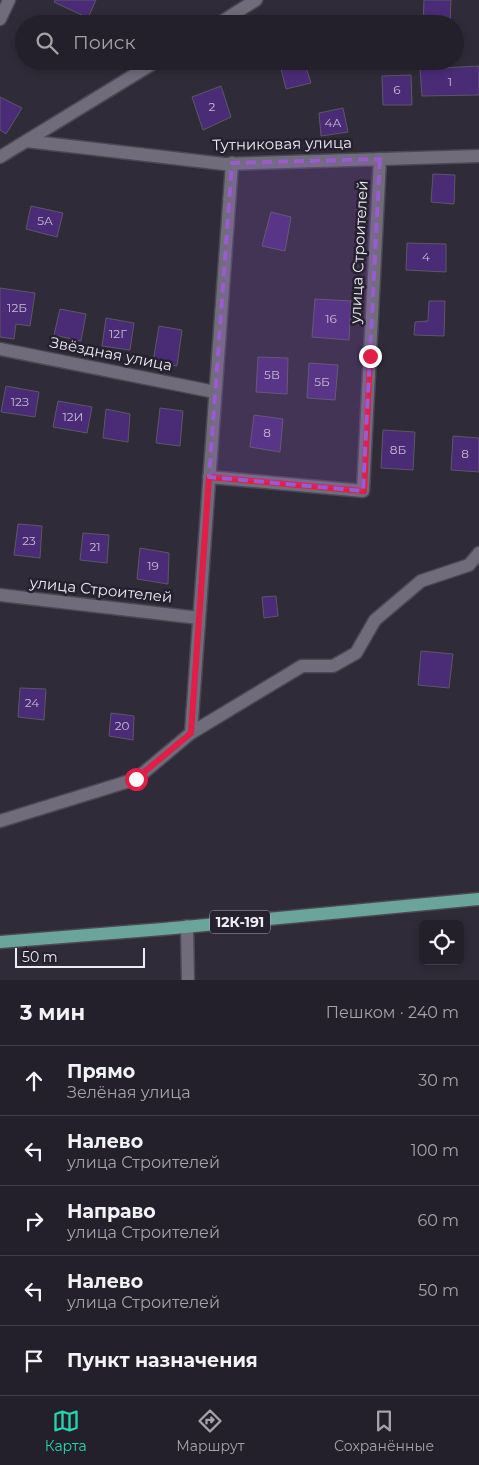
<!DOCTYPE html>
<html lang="ru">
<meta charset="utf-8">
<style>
:root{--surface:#23202b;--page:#2f2d37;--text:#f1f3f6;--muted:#a3a3a9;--line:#403e47;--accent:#24d5ae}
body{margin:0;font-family:Montserrat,sans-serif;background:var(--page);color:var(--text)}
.controls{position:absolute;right:15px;bottom:15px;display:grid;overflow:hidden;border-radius:8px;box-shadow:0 2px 8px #0003}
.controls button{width:45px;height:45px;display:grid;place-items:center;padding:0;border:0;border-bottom:1px solid var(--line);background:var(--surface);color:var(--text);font:25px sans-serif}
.scale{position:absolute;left:15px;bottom:12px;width:130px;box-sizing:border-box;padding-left:5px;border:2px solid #eeebf4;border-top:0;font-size:14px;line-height:18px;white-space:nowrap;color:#eeebf4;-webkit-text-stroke:4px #25212f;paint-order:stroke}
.stop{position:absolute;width:15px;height:15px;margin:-11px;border:4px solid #e11d48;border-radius:50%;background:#fff}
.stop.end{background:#e11d48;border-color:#fff;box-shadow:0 1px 5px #0008}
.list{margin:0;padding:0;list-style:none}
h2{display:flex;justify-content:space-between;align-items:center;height:65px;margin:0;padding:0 20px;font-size:21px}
h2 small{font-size:16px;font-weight:400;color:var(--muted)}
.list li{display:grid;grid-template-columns:32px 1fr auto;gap:15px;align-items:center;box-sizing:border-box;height:70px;padding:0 20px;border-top:1px solid var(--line)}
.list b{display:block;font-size:19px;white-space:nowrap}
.list p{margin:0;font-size:16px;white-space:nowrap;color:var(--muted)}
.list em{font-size:16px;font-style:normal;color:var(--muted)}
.icon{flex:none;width:28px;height:28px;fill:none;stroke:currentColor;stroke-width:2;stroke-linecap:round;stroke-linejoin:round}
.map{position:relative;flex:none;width:479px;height:980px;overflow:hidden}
.search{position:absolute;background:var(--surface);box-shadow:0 2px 8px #0003;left:15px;right:15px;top:15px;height:55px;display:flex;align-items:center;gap:12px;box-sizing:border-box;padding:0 18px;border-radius:28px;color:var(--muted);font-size:19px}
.sheet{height:415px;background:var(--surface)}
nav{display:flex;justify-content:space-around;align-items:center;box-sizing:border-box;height:70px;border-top:1px solid var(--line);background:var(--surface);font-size:14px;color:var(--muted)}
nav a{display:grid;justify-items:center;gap:2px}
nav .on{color:var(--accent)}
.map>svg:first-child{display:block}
.building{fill:#4a2c76;stroke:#5b5766}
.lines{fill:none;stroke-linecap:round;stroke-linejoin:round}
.street-casing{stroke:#4b4753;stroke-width:15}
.primary-casing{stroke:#4b4753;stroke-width:15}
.street{stroke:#706c7c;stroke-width:12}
.primary{stroke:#6aa49a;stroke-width:12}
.route{stroke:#e11d48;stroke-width:6}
.marked{fill:#985ccc;fill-opacity:0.2;stroke:#985ccc;stroke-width:4;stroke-dasharray:10 6;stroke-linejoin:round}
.labels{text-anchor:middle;stroke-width:5;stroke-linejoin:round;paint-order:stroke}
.number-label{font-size:12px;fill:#c5bbd4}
.shield{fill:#25212f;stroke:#b2aeb9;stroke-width:1}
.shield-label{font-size:14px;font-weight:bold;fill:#eeebf4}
.street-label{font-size:15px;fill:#eeebf4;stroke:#25212f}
</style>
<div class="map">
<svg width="479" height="980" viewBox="0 0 479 980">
<rect width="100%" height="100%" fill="#2f2b39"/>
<!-- building -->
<path class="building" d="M55,0H96L88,18L54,2Z
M424,0H451L450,24H423Z
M40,61H59L54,69Z
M279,61H304L311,83L286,89Z
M479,66V95L422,96L420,69Z
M411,75L412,105H383L382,76Z
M221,86L231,117L203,130L192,97Z
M0,97L22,108L6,134L0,130Z
M343,108L348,132L321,136L319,113Z
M433,174L455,175L454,204L431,202Z
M31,206L63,213L57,237L26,229Z
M271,212L291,217L285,251L262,246Z
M407,243L446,244V272L406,270Z
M0,288L35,293L30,326L16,324L14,339L0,337Z
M315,299L351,301L349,340L312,337Z
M429,301H445L444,336L414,335L415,322L428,321Z
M60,309L86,314L81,341L54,335Z
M106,318L134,323L130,350L102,346Z
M159,326L182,330L177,366L153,362Z
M258,357L288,358L287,394L256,392Z
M309,363L338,365L335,400L307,398Z
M6,386L39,392L35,417L1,412Z
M58,401L92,407L87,433L53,427Z
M160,408L183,411L180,446L156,443Z
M106,409L130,414L128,442L103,438Z
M254,415L283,419L280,452L250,447Z
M383,430L415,432L413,470L381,468Z
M453,436L479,438V472L451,470Z
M18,524L42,526L40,558L14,555Z
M83,533L109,535L107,563L80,560Z
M140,548L169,553L168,584L137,579Z
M276,596L278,616L264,618L262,597Z
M421,651L453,654L449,688L418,685Z
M20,688L46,689L44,720L18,717Z
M111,713L134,716L133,740L109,736Z"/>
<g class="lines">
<defs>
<path id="street" d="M0,19L9,0
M218,24L256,0
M26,141L224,164L479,156
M0,157L157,61
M0,349L215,392
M209,477L363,491L380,159
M0,595L199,618
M191,733L232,163
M0,821L136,779L191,733L302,666H333L356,653L375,620L421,581L469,565L479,553
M187,926L188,980"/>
<path id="primary" d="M0,942L163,929L479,899"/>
</defs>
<!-- street casing -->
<use href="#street" class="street-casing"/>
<!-- primary casing -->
<use href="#primary" class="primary-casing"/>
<!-- street -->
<use href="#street" class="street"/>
<!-- primary -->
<use href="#primary" class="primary"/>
</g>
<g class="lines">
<!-- route -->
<path class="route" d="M136,779L191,733L209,477L364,491L370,356"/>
</g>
<!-- marked area -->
<path class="marked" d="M380,159L363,491L209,477L232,163Z"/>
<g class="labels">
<!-- number labels -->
<g class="number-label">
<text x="450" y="86">1</text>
<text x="397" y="94">6</text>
<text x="212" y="111">2</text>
<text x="333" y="127">4А</text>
<text x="45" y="225">5А</text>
<text x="426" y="261">4</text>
<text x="17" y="312">12Б</text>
<text x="331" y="323">16</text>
<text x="118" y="338">12Г</text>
<text x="272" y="379">5В</text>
<text x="322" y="386">5Б</text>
<text x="20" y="406">12З</text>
<text x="73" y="421">12И</text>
<text x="267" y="437">8</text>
<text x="398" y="454">8Б</text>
<text x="465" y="458">8</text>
<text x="29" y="545">23</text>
<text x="95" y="551">21</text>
<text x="153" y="570">19</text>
<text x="32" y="707">24</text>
<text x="122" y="730">20</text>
</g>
<!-- shield labels -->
<rect class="shield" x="210" y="910.5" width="60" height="23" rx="4"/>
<g class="shield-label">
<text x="240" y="927">12К-191</text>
</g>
<!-- street labels -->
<g class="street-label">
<text transform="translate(282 144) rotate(-1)" y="5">Тутниковая улица</text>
<text transform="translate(359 252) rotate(-87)" y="5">улица Строителей</text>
<text transform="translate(111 354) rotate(11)" y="5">Звёздная улица</text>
<text transform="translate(101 590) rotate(6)" y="5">улица Строителей</text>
</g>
</g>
</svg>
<div class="controls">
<button><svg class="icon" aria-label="locate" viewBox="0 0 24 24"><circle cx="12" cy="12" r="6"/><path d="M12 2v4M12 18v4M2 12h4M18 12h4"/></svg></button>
</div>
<div class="scale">50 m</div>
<div class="stop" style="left:136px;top:779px"></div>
<div class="stop end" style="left:370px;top:356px"></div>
<div class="search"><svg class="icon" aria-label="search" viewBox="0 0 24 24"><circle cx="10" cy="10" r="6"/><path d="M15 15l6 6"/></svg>Поиск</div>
</div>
<section class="sheet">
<h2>3 мин<small>Пешком · 240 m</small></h2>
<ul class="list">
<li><svg class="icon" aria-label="ahead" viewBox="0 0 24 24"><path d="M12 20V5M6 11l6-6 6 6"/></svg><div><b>Прямо</b><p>Зелёная улица</p></div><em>30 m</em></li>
<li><svg class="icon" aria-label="left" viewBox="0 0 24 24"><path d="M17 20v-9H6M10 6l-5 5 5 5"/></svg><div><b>Налево</b><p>улица Строителей</p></div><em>100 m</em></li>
<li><svg class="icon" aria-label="right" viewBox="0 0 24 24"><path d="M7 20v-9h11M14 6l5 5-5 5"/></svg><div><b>Направо</b><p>улица Строителей</p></div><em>60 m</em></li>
<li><svg class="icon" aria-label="left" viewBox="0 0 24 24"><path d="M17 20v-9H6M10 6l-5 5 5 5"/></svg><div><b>Налево</b><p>улица Строителей</p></div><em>50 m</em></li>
<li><svg class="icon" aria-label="arrive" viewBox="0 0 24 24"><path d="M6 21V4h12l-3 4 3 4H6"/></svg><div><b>Пункт назначения</b></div></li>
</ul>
</section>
<nav>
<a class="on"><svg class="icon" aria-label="map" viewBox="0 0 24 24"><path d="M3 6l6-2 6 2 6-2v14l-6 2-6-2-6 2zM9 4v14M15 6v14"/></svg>Карта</a>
<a><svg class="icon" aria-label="directions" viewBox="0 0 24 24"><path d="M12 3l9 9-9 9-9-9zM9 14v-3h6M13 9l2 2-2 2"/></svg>Маршрут</a>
<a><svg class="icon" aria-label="saved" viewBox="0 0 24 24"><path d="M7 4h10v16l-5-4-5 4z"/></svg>Сохранённые</a>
</nav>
